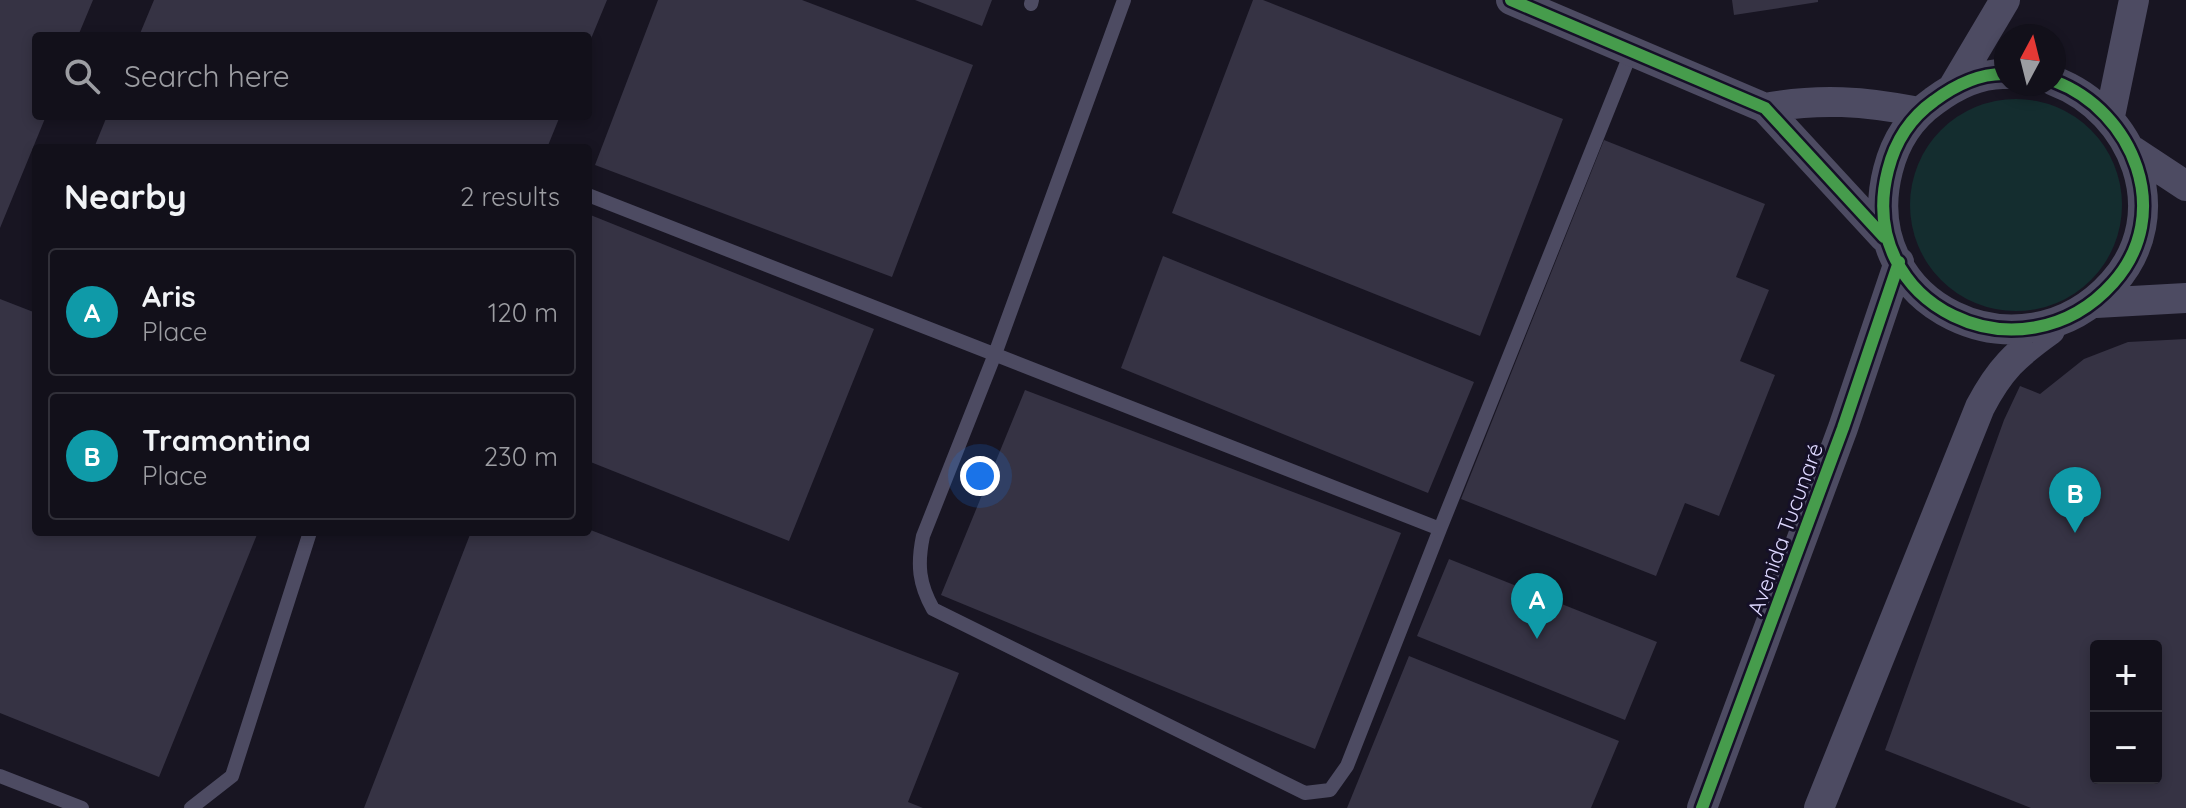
<!DOCTYPE html>
<meta charset="utf-8">
<style>
:root{--surface:#12101a;--page:#1f1e27;--text:#f1f3f6;--muted:#9c9da2;--line:#313039;--accent:#9893b1}
body{margin:0;font-family:Quicksand,sans-serif;background:var(--page);color:var(--text)}
.controls{position:absolute;right:24px;bottom:24px;display:grid;overflow:hidden;border-radius:8px;box-shadow:0 4px 12px #0003}
.controls button{width:72px;height:72px;display:grid;place-items:center;padding:0;border:0;border-bottom:2px solid var(--line);background:var(--surface);color:var(--text);font:40px sans-serif}
.compass{position:absolute;left:1994px;top:24px;width:72px;height:72px;border-radius:50%;background:var(--surface);box-shadow:0 4px 12px #0003;rotate:7deg}
.you{position:absolute;left:980px;top:476px;width:28px;height:28px;margin:-20px;border:6px solid #fff;border-radius:50%;background:#1a73e8;box-shadow:0 0 0 12px #1a73e833}
.badge{display:grid;place-items:center;width:52px;height:52px;border-radius:50%;background:var(--accent);color:#fff;font-size:26px;font-weight:700}
.pin{position:absolute;translate:-50% -66px;filter:drop-shadow(0 2px 4px #0008)}
.pin::after{content:'';position:absolute;top:42px;width:28px;height:24px;background:inherit;clip-path:polygon(0 0,100% 0,50% 100%)}
.list{margin:0;padding:0;list-style:none}
h2{display:flex;justify-content:space-between;align-items:center;height:104px;margin:0;padding:0 32px;font-size:34px}
h2 small{font-size:26px;font-weight:400;color:var(--muted)}
.list li{display:grid;grid-template-columns:52px 1fr auto;gap:24px;align-items:center;box-sizing:border-box;height:128px;margin:0 16px 16px;padding:0 16px;border:2px solid var(--line);border-radius:8px}
.list b{display:block;font-size:30px;white-space:nowrap}
.list p{margin:0;font-size:26px;white-space:nowrap;color:var(--muted)}
.list em{font-size:26px;font-style:normal;color:var(--muted)}
.icon{flex:none;width:44px;height:44px;fill:none;stroke:currentColor;stroke-width:2;stroke-linecap:round;stroke-linejoin:round}
.map{position:relative;flex:none;width:2186px;height:808px;overflow:hidden}
.search{position:absolute;background:var(--surface);box-shadow:0 4px 12px #0003;left:32px;top:32px;width:560px;height:88px;display:flex;align-items:center;gap:20px;box-sizing:border-box;padding:0 28px;border-radius:8px;color:var(--muted);font-size:30px}
.panel{position:absolute;background:var(--surface);box-shadow:0 4px 12px #0003;left:32px;top:144px;width:560px;height:392px;border-radius:8px}
.map>svg:first-child{display:block}
.green{fill:#142d2f}
.building{fill:#363344;fill-rule:evenodd}
.lines{fill:none;stroke-linecap:round;stroke-linejoin:round}
.service{stroke:#4d4b62;stroke-width:14}
.minor{stroke:#4d4b62;stroke-width:30}
.cycleway-casing{stroke:#151027;stroke-width:17}
.cycleway{stroke:#469c4c;stroke-width:12}
.labels{text-anchor:middle;stroke-width:6;stroke-linejoin:round;paint-order:stroke}
.street-label{font-size:22px;fill:#ddd7fe;stroke:#151027}
</style>
<div class="map">
<svg width="2186" height="808" viewBox="0 0 2186 808">
<rect width="100%" height="100%" fill="#181522"/>
<!-- green -->
<path class="green" d="M1910 205a106 106 0 1 1 212 0a106 106 0 1 1-212 0Z"/>
<!-- building -->
<path class="building" d="M0,0H93L78,36H36V116H46L0,228Z
M154,0H607L588,46V36H139Z
M658,0H802L973,65L892,277L595,165Z
M915,0H992L982,26Z
M1253,0H1263L1563,119L1480,336L1172,213Z
M1732,0H1818V2L1734,15Z
M107,116H560L547,148H94Z
M1604,140L1765,204L1736,277L1769,290L1740,361L1775,375L1719,516L1685,503L1656,576L1461,499Z
M588,214L874,329L789,541L588,461Z
M1163,256L1474,382L1428,493L1121,368Z
M0,299L36,313V532H258L159,777L0,713Z
M2186,339V808H2031L1885,750L2004,420L2020,386L2040,394L2084,359L2128,342ZM2096,646H2156V778H2096Z
M1025,390L1401,533L1315,749L941,595Z
M588,529L959,673L908,802L923,808H364L471,532H588Z
M1449,559L1657,642L1625,720L1417,636Z
M1409,656L1619,741L1591,808H1347Z"/>
<g class="lines">
<!-- service -->
<path class="service" d="M1124,0L995,354L923,536C917,565 919,584 933,609L1305,793L1330,790L1347,766L1440,529
M1031,4L1032,0
M588,195L1440,529L1632,50
M0,776L82,808
M191,808L232,776L310,532"/>
<!-- minor -->
<path class="minor" d="M1511,0L1765,108L1884,237
M2006,74C1980,73 1954,86 1934,101C1910,118 1895,142 1888,170C1853,306 2022,385 2113,283C2175,214 2134,111 2054,81
M1954,86L2005,0
M1765,108C1819,98 1865,101 1919,112
M2110,116L2134,0
M2133,151L2186,186
M2096,303L2186,298
M1702,808L1843,428L1899,262
M1819,808L1980,407C2000,369 2015,355 2050,330"/>
<defs>
<path id="cycleway" d="M1511,0L1765,108L1884,237
M2006,74C1980,73 1954,86 1934,101C1910,118 1895,142 1888,170C1853,306 2022,385 2113,283C2175,214 2134,111 2054,81
M1702,808L1843,428L1899,262"/>
</defs>
<!-- cycleway casing -->
<use href="#cycleway" class="cycleway-casing"/>
<!-- cycleway -->
<use href="#cycleway" class="cycleway"/>
</g>
<g class="labels">
<!-- street labels -->
<g class="street-label">
<text transform="translate(1785 529) rotate(-70)" y="8">Avenida Tucunaré</text>
</g>
</g>
</svg>
<div class="controls">
<button>+</button>
<button>−</button>
</div>
<svg class="compass" viewBox="-18 -18 36 36"><path d="M0-13l5 13h-10z" fill="#e53935"/><path d="M0 13l5-13h-10z" fill="#9c9da2"/></svg>
<div class="you"></div>
<div class="pin badge" style="left:1537px;top:639px;background:#0f9aa8">A</div>
<div class="pin badge" style="left:2075px;top:533px;background:#0f9aa8">B</div>
<div class="search"><svg class="icon" aria-label="search" viewBox="0 0 24 24"><circle cx="10" cy="10" r="6"/><path d="M15 15l6 6"/></svg>Search here</div>
<section class="panel">
<h2>Nearby<small>2 results</small></h2>
<ul class="list">
<li><span class="badge" style="background:#0f9aa8">A</span><div><b>Aris</b><p>Place</p></div><em>120 m</em></li>
<li><span class="badge" style="background:#0f9aa8">B</span><div><b>Tramontina</b><p>Place</p></div><em>230 m</em></li>
</ul>
</section>
</div>
